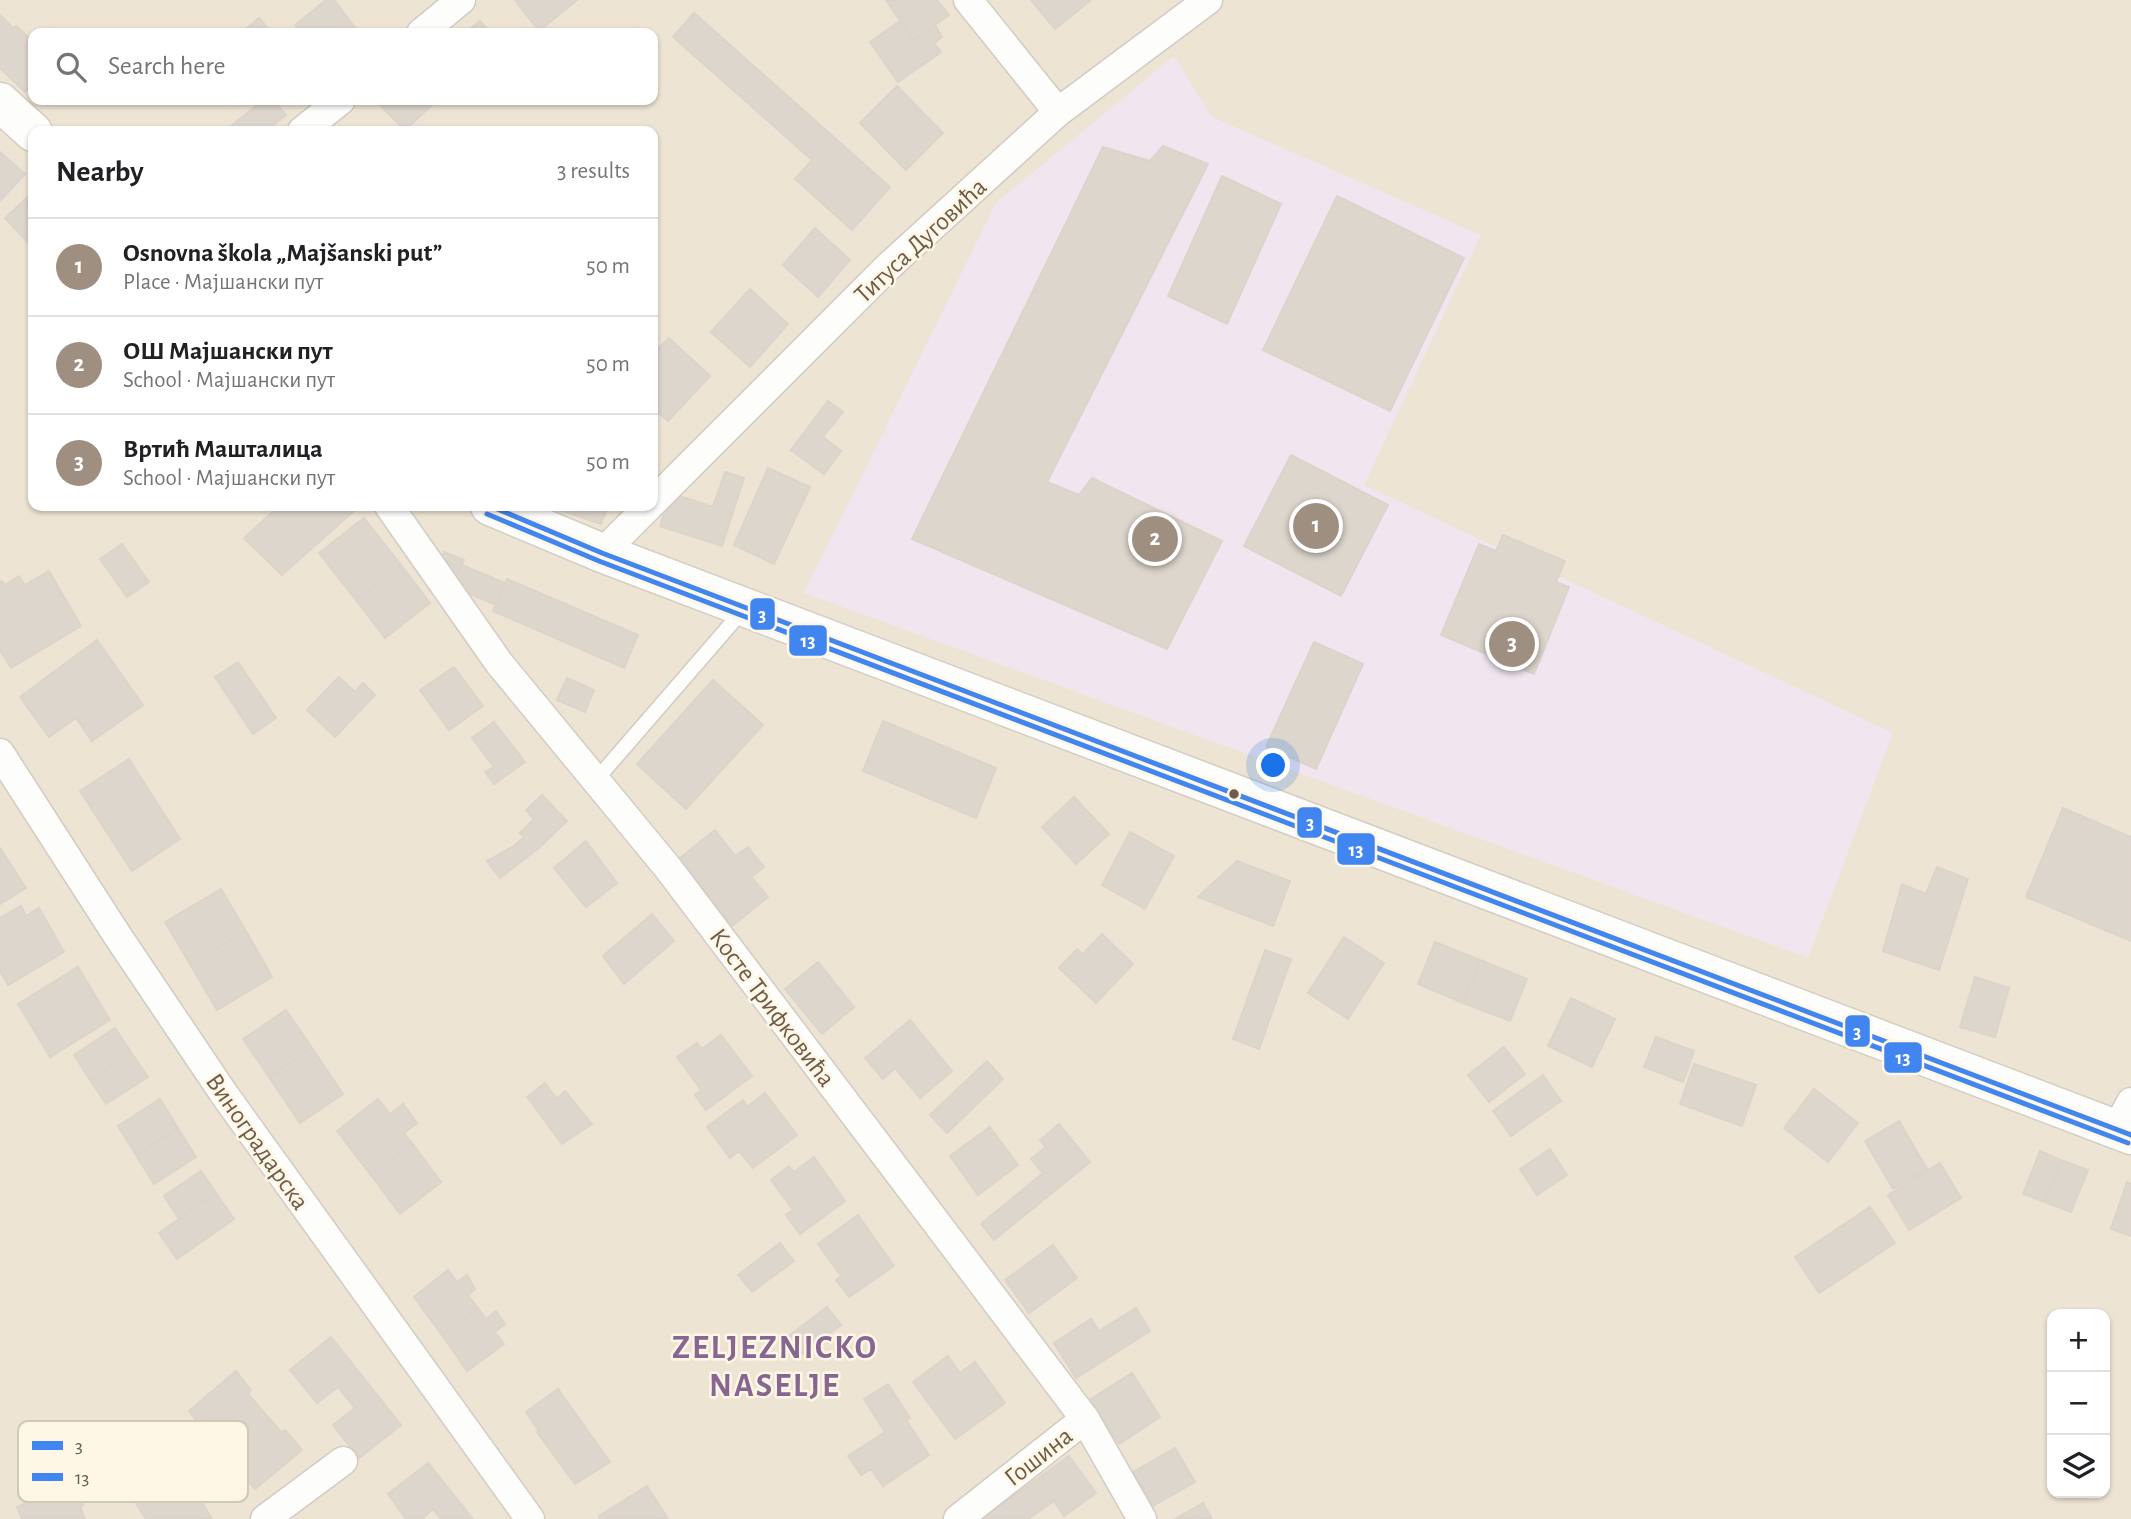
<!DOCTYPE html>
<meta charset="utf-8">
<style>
:root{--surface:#fff;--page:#f6f6f6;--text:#202124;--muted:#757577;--line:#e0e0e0;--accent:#9e8f81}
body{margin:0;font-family:"Alegreya Sans",sans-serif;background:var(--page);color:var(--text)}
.controls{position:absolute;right:21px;bottom:21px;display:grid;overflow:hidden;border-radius:14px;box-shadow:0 2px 5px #0004}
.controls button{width:63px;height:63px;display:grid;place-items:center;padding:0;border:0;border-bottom:2px solid var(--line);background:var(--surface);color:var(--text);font:35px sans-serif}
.you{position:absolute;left:1274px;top:766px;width:24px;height:24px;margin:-18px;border:5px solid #fff;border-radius:50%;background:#1a73e8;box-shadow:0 0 0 10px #1a73e833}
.badge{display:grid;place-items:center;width:46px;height:46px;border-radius:50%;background:var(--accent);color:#fff;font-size:23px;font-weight:700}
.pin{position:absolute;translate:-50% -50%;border:4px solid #fff;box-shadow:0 2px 7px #0006}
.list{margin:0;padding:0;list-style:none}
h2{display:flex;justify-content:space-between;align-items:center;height:91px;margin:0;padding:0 28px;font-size:30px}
h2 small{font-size:23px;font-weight:400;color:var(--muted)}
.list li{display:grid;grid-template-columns:46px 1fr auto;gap:21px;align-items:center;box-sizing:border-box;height:98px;padding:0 28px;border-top:2px solid var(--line)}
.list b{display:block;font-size:26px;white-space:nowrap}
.list p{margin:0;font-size:23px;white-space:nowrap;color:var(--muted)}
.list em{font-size:23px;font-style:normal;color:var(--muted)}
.icon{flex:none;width:38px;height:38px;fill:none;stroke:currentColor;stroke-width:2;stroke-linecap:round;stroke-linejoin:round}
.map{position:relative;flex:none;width:2131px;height:1519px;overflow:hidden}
.search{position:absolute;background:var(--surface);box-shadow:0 2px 5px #0004;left:28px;top:28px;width:630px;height:77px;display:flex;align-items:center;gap:18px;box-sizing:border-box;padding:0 24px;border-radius:14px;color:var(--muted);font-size:26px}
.panel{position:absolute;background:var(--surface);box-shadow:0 2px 5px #0004;left:28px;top:126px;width:630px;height:385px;border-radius:14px}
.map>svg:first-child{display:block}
.residential{fill:#ede4d4;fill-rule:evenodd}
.education{fill:#f1e6ef}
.building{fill:#ddd6cd;stroke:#dcd4ca;stroke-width:2}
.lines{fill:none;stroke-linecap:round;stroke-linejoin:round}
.lane-casing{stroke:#d2cbc3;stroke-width:17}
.street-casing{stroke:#d2cbc3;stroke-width:31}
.secondary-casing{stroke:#d4cdc3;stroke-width:41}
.lane{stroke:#fdfdfb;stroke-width:14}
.street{stroke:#fdfdfb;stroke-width:28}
.secondary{stroke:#fdfdfb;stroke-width:38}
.bus-1-casing{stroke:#fef7e6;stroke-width:10}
.bus-2-casing{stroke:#fef7e6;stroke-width:10}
.bus-1{stroke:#4186f0;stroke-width:5}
.bus-2{stroke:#4186f0;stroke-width:5}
.bus-dot{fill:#6f5b4a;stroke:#fef7e6;stroke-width:2.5}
.labels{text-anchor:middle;stroke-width:5;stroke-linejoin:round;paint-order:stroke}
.street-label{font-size:26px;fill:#6f5b4a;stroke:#fef7e6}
.district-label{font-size:33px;font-weight:bold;letter-spacing:2px;fill:#876692;stroke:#fef7e6}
.key{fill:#fef7e6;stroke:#d3c8b7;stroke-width:2}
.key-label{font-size:19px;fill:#6f5b4a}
.line-badge{stroke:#fef7e6;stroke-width:2.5}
.badge-label{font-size:19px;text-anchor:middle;font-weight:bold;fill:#fff}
</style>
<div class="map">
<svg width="2131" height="1519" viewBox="0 0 2131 1519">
<rect width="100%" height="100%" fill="#f4f0e7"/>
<!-- residential -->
<path class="residential" d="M0,0H2131V1519H0ZM33,33H653V100H33ZM33,131H653V506H33ZM2052,1314H2105V1493H2052Z"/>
<!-- education -->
<path class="education" d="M1174,56L1212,117L1481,235L1364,485L1893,733L1808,958L804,593L996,203Z"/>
<!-- building -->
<path class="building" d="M326,0H334L357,30L353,33H301L295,25Z
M515,0H577L539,31Z
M886,0H937L949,15L913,40Z
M1031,0H1091L1055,29Z
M694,13L890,187L852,230L795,179L812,160L673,37Z
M0,15L13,28L16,26L33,41V84L25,92L0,68Z
M259,18L272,33H241Z
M480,21L491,33H464Z
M900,21L913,40L935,25L942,37L934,43L941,52L898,82L870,42Z
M897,86L943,133L906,170L860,123Z
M263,100H273L286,115L266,131H225Z
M375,100H428L433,104L405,130Z
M1163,146L1208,164L1047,482L1079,495L1092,478L1222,541L1167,649L912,539L1103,147L1150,161Z
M0,152L25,174L0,201Z
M1222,176L1281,204L1227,324L1168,296Z
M33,192V248L5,218Z
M1337,196L1464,258L1390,411L1263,350Z
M815,228L850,260L818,297L783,265Z
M750,289L788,324L750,367L711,332Z
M669,338L710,376L668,421L653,408V353Z
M828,401L843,412L823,437L841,451L824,474L791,450Z
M1291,455L1388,505L1341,596L1244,546Z
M768,468L810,487L774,564L734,545Z
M725,472L744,478L722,546L660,526L671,493L713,507Z
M279,506H354L356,509L282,575L244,538Z
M548,506H608L601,524Z
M364,518L401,565L356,600L319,553Z
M1503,535L1565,561L1556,582L1569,587L1534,674L1441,635L1479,544L1496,551Z
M122,544L149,582L127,597L100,559Z
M444,552L464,560L457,573L439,565Z
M401,565L430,603L385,638L356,600Z
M462,565L505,583L496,605L451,586Z
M49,571L81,626L11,668L0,650V582L2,581L5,585L19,576L25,585Z
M507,579L638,635L624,668L493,611Z
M97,640L143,705L92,741L76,718L49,737L20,697Z
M1314,642L1363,664L1316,769L1266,747Z
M238,662L276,718L253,734L215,677Z
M454,667L483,706L449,730L420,690Z
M339,677L355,692L363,683L375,695L335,737L307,710Z
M567,678L594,690L585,712L557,700Z
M713,680L763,725L686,809L637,764Z
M883,721L996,768L976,818L863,771Z
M494,722L525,762L494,784L485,772L494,767L472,738Z
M129,759L180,839L132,871L80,791Z
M542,795L567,821L540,847L500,878L487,861L514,846L524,837L520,833L534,819L526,810Z
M1074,797L1109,834L1076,864L1042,827Z
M2063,808L2131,837V941L2026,897Z
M715,830L735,856L748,847L764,867L751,877L768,897L732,926L679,859Z
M1130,832L1174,856L1145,909L1102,885Z
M586,841L617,883L586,907L554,868Z
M0,848L26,888L0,904Z
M1237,861L1290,881L1273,926L1198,897Z
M1937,867L1968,879L1939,970L1883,951L1902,884L1926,894Z
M221,889L246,931L190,964L165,922Z
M21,906L26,916L39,908L64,952L8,985L0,971V918Z
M652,914L674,941L624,984L603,956Z
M246,931L272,977L217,1010L190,964Z
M1102,934L1133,964L1096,1003L1059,968L1077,949L1083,954Z
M1344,937L1384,963L1348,1019L1308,993Z
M1435,942L1480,960L1463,1003L1418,984Z
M1265,950L1291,959L1259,1049L1233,1039Z
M1480,960L1527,979L1510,1021L1463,1003Z
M818,962L854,1007L822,1034L785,989Z
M78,967L110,1020L50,1057L18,1004Z
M1975,977L2009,988L1995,1037L1960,1027Z
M1571,998L1615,1019L1592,1067L1548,1046Z
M286,1010L312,1048L269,1077L243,1039Z
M910,1020L952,1071L920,1098L895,1068L883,1079L865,1058Z
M115,1028L131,1052L90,1080L74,1055Z
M721,1035L752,1076L706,1110L695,1095L701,1090L677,1057L697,1043L702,1049Z
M1656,1037L1694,1051L1683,1082L1644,1067Z
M1504,1047L1525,1074L1489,1102L1468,1075Z
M312,1048L343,1094L300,1123L269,1077Z
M131,1052L148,1077L106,1104L90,1080Z
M987,1061L1003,1079L947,1133L930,1115Z
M1694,1064L1756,1085L1742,1126L1680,1104Z
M1543,1075L1561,1101L1511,1136L1493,1111Z
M545,1083L557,1099L565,1091L592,1124L562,1144L527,1097Z
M1814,1089L1858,1123L1828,1162L1784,1128Z
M765,1093L797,1135L753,1168L739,1151L730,1158L707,1127L743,1100L747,1107Z
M160,1099L178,1128L136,1155L118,1126Z
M378,1099L390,1114L403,1104L417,1123L404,1133L412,1143L371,1175L337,1131Z
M1899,1121L1927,1169L1893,1189L1865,1141Z
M1059,1124L1090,1162L994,1240L981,1224L1043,1173L1031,1159L1046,1147L1040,1140Z
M990,1127L1018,1165L978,1195L950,1156Z
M178,1128L196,1157L154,1184L136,1155Z
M412,1143L441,1182L400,1214L371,1175Z
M1550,1149L1567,1175L1537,1195L1520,1169Z
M2040,1151L2061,1160L2045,1202L2023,1194Z
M814,1157L845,1201L800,1234L786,1215L793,1210L771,1180L789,1166L794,1172Z
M2061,1160L2088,1170L2071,1212L2045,1202Z
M1940,1163L1961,1198L1909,1230L1888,1195Z
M201,1171L216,1193L179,1219L164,1196Z
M2127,1182L2131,1184V1236L2111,1229Z
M216,1193L234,1219L177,1259L159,1233Z
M1870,1207L1895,1243L1819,1293L1795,1257Z
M858,1215L894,1266L849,1297L836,1280L841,1276L818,1244Z
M780,1243L794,1261L752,1292L738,1275Z
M1053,1245L1077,1278L1029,1313L1005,1280Z
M448,1270L457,1282L467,1275L475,1289L468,1295L478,1308L442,1335L414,1297Z
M827,1307L841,1325L794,1360L781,1342Z
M478,1308L486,1319L496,1311L505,1324L495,1332L504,1344L467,1371L442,1335Z
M1136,1308L1150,1331L1076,1378L1054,1343L1091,1319L1099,1331Z
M331,1337L401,1425L359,1458L333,1425L355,1408L338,1387L317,1403L290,1370Z
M948,1356L960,1373L975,1362L1005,1403L955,1439L913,1382Z
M236,1371L251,1390L248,1394L281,1432L285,1430L302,1450L255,1489L239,1470L242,1466L208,1427L204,1430L189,1411Z
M1132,1373L1160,1417L1119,1444L1091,1399Z
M888,1384L910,1418L906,1420L929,1455L883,1486L871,1469L861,1475L848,1456L885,1432L864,1399Z
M558,1389L610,1462L575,1484L537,1432L539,1431L526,1412Z
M157,1433L169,1451L165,1454L196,1502L200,1499L212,1519H146L122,1481L118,1483L106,1464Z
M1175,1448L1195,1482L1153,1506L1133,1472Z
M1069,1456L1096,1493L1064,1516L1054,1501L1028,1519H985L984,1517Z
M428,1463L473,1519H441L433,1509L422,1519H406L388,1494Z
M72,1481L83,1505L80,1507L85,1519H22L17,1507Z
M647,1486L668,1519H600L599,1516Z
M1203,1503L1212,1519H1175Z"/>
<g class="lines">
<defs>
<path id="lane" d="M596,780L744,609"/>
<path id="street" d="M968,0L1058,112
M421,33L461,0
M302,131L341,100
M653,502L890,265L1058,112L1208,0
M389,506L499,663L668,868L1085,1419L1142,1519
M602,553L649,506
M0,753L117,935L224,1094L530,1519
M2116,1130L2131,1102
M265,1519L343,1461
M958,1519L1085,1419"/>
<path id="secondary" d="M0,102L33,132
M490,506L602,553L2131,1135"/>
</defs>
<!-- lane casing -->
<use href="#lane" class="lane-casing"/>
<!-- street casing -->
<use href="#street" class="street-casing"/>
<!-- secondary casing -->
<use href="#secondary" class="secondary-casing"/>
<!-- lane -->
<use href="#lane" class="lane"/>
<!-- street -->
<use href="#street" class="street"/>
<!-- secondary -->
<use href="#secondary" class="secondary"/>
<defs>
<path id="bus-1" d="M490,506L602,553L2131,1135"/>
<path id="bus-2" d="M487,514L599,561L2128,1143"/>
</defs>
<!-- bus-1 casing -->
<use href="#bus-1" class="bus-1-casing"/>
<!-- bus-2 casing -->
<use href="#bus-2" class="bus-2-casing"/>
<!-- bus-1 -->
<use href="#bus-1" class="bus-1"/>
<!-- bus-2 -->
<use href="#bus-2" class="bus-2"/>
</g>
<!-- markers -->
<circle class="bus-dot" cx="1234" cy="794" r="6"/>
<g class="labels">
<!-- street labels -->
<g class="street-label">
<text transform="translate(920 240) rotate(-43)" y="9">Титуса Дуговића</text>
<text transform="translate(773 1007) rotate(53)" y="9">Косте Трифковића</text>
<text transform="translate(258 1141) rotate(55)" y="9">Виноградарска</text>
<text transform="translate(1038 1456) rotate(-38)" y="9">Гошина</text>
</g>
<!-- district labels -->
<g class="district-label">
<text x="775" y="1358">ZELJEZNICKO<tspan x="775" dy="38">NASELJE</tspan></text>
</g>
</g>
<!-- legend -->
<rect x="18" y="1421" width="230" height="81" rx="10" class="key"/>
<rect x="32" y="1441" width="31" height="9" fill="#4186f0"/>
<rect x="32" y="1473" width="31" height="8" fill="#4186f0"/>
<g class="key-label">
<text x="75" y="1452">3</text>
<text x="75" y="1484">13</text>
</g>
<g class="line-badge">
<rect x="749" y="597" width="27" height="34" rx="7" fill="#4186f0"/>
<rect x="788" y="624" width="40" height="33" rx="7" fill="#4186f0"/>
<rect x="1296" y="806" width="27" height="33" rx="7" fill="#4186f0"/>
<rect x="1336" y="832" width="40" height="34" rx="7" fill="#4186f0"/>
<rect x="1844" y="1014" width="27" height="34" rx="7" fill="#4186f0"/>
<rect x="1883" y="1041" width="40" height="33" rx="7" fill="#4186f0"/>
</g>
<g class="badge-label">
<text x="762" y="621">3</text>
<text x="808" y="647">13</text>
<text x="1310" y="829">3</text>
<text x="1356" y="856">13</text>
<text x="1857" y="1038">3</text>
<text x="1903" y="1064">13</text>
</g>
</svg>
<div class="controls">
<button>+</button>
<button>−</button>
<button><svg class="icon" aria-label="layers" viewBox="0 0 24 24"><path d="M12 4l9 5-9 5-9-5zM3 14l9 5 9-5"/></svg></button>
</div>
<div class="you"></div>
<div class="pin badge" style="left:1316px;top:526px">1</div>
<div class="pin badge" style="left:1155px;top:539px">2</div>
<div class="pin badge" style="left:1512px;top:644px">3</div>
<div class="search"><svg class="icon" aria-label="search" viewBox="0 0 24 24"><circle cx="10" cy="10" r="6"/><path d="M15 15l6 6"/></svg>Search here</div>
<section class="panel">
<h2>Nearby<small>3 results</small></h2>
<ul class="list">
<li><span class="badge">1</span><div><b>Osnovna škola „Majšanski put”</b><p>Place · Мајшански пут</p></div><em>50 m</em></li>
<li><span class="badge">2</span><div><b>ОШ Мајшански пут</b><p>School · Мајшански пут</p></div><em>50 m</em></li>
<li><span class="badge">3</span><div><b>Вртић Машталица</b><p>School · Мајшански пут</p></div><em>50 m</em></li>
</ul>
</section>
</div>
